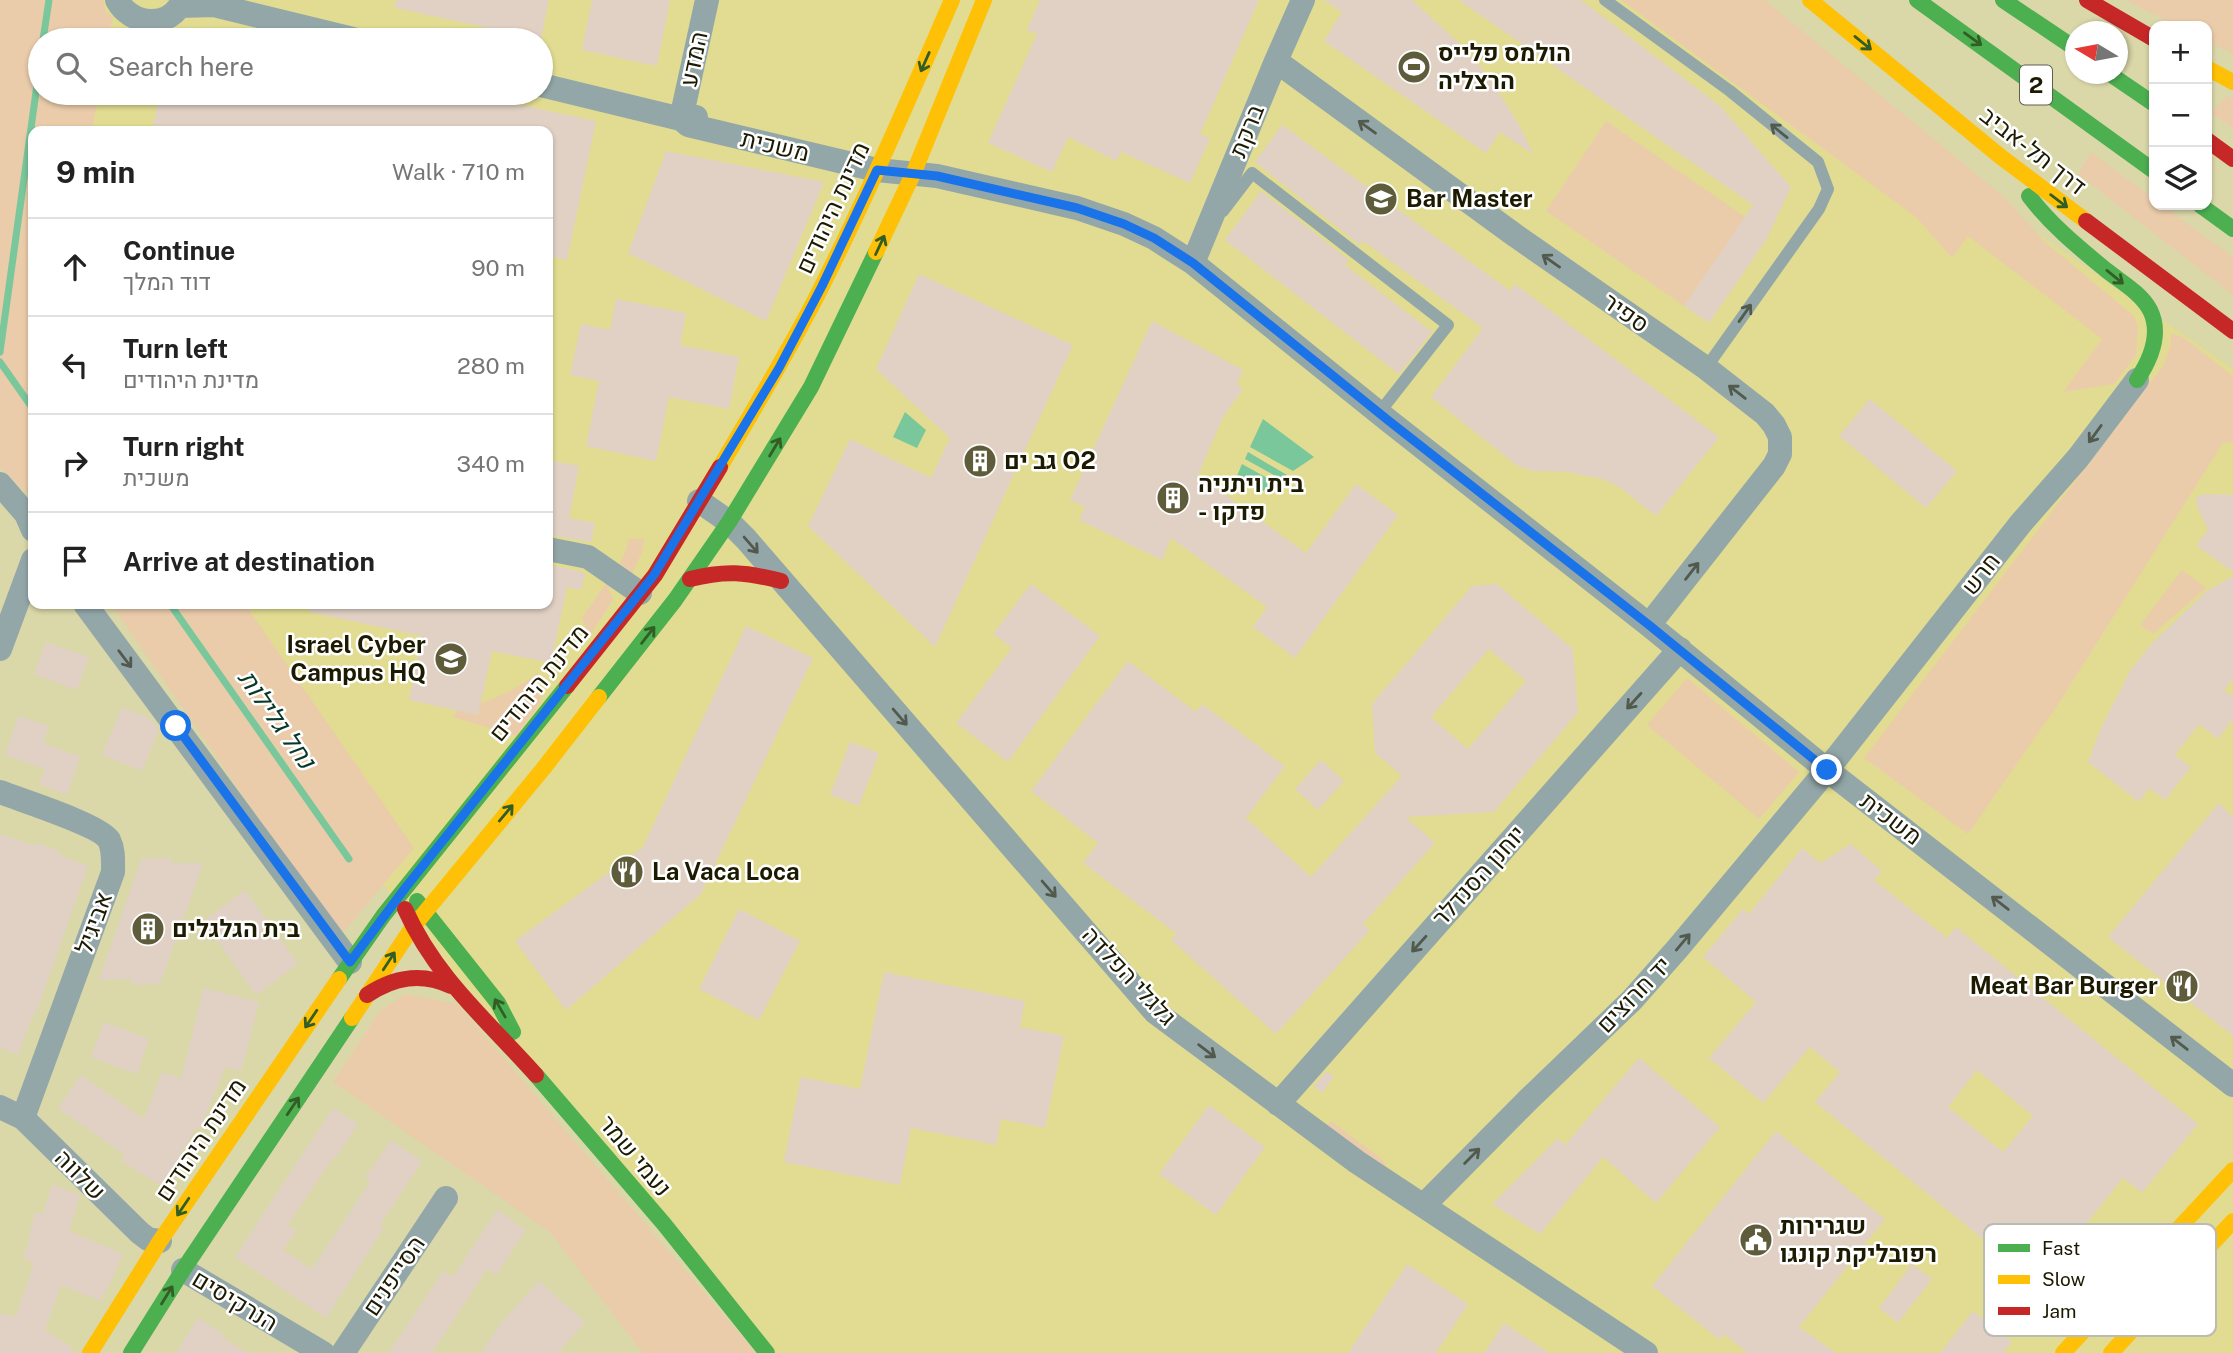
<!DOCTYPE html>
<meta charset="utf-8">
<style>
:root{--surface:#fff;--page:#f6f6f6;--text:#222;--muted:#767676;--line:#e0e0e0}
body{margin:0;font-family:"Public Sans",Heebo,sans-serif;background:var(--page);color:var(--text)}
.controls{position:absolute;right:21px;top:21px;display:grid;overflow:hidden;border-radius:14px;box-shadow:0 2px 5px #0004}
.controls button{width:63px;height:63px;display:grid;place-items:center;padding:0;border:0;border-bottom:2px solid var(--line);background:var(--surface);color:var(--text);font:35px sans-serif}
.compass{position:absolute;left:2065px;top:21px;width:63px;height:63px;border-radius:50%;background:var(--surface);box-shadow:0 2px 5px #0004;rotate:280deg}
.stop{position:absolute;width:21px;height:21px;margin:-16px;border:5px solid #1a73e8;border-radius:50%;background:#fff}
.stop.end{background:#1a73e8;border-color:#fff;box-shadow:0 2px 7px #0008}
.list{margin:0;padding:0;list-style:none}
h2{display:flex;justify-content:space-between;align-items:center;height:91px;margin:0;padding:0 28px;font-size:30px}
h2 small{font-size:23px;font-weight:400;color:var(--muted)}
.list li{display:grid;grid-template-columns:46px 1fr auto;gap:21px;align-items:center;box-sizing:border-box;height:98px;padding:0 28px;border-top:2px solid var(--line)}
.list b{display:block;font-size:26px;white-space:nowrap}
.list p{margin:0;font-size:23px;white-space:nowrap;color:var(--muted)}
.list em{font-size:23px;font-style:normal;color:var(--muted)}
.icon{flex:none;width:38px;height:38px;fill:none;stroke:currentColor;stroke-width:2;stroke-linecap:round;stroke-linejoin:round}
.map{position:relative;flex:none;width:2233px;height:1353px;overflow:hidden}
.search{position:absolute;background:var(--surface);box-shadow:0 2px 5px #0004;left:28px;top:28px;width:525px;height:77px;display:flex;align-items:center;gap:18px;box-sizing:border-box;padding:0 24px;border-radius:38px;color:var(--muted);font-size:26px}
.panel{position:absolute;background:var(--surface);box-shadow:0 2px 5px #0004;left:28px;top:126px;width:525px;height:483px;border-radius:14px}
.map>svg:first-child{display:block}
.built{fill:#e1dc91}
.green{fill:#eaccaa}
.water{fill:#79c79b}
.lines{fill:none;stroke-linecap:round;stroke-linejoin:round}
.stream{stroke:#79c79b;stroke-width:7}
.building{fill:#e1d1c4;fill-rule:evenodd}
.lane{stroke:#93a7a9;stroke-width:12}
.street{stroke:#93a7a9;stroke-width:24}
.fast{stroke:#4caf50;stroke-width:16}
.slow{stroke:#ffc107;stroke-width:16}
.jam{stroke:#c62828;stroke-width:16}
.oneway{stroke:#325d25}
.oneway2{stroke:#52594d}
.route{stroke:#1a73e8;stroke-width:9}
.labels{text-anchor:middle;stroke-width:5;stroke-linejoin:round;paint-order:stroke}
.shield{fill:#fff;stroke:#605f4d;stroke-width:2}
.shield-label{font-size:23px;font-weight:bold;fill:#1c1a01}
.poi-label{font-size:24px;font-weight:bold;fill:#1c1a01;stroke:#fff;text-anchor:start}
.street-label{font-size:24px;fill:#1c1a01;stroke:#fff}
.water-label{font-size:26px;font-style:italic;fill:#053928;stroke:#fff}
.key{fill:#fff;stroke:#bbbab3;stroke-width:2}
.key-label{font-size:19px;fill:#1c1a01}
</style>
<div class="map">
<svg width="2233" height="1353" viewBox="0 0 2233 1353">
<rect width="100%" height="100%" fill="#dad7a8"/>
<!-- built -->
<path class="built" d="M101,0H1701L2233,369V1353H767L420,938L194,604H548V131H80L87,93H541V40H95Z"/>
<!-- green -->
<path class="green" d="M0,0H103L106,13L113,16L108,40H40V93H99L92,131H33V500L0,467Z
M1621,0H1765L2004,197L2044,241L2134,316L2138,327L2136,355L2114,384L2063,392L2102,339L1968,236L1952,258L1916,217Z
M2126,0H2233V53L2207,42V26H2177Z
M2227,96L2233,99V128L2211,113Z
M1606,121L1770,234L1764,243L1739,226L1684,306L1546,211Z
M2091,152L2154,199V205H2162L2233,257V295L2078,174Z
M2171,334L2183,337L2233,376V442L2223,443L2057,706L1968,834L1864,758L2163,366L2171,345Z
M628,539H644L642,552L631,576L620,563L627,548Z
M2182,570L2206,588L2153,634L2140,625Z
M607,582L613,600L589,637L582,618Z
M111,604H245L414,848L340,936Z
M538,673L541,702L516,736L453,717L458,708C489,704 513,691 538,673Z
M1687,678L1799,772L1759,819L1647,725Z
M405,994L457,1004L756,1353H643L550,1232L333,1082L379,1012Z
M1331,1121L1382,1159L1386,1164L1385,1167L1326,1126Z"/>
<!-- water -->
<path class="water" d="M905,412L926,430L917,448L893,437Z
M1263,419L1314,457L1293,471L1250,447Z
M1248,452L1287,475L1281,479L1245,459Z
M1242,464L1276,483L1263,491L1237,476Z"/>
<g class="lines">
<!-- stream -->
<path class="stream" d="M43,40L49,0
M0,352L40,63
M0,362L33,409
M170,604L349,859"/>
</g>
<!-- building -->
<path class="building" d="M396,0H549L541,39L395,8Z
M592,0H670L657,66L582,50Z
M1040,0H1259L1200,134L1210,138L1190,183L1121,152L1116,161L1068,137L1052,172L988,143L1037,34L1027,30Z
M1324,0H1412L1461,45L1489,77L1518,123L1533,154L1500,132L1486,153L1324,41L1342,12Z
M1459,0H1581L1721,107L1791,187L1766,240L1709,323L1684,306L1753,205Z
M160,93H464L596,121L567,260L548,256V131H152Z
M1282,125L1510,291L1515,284L1719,437L1656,516L1618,486L1602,479L1568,472L1533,471L1516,465L1431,397L1483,328L1363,241L1360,245L1255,162Z
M666,151L824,182L766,321L628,253Z
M1261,191L1349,260L1345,265L1432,332L1399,374L1225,240Z
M919,274L1073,345L935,647L808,526L850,439L931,478L950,438L876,369Z
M616,299L686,313L680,345L739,357L729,409L669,397L656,461L586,446L599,381L570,375L581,324L610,330Z
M1152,321L1243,370L1237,384L1243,389L1223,417L1198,475L1306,553L1356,484L1398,515L1295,658L1253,627L1267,607L1171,538L1162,560L1079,520L1085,507L1070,500Z
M1870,399L1957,471L1926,508L1839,436Z
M548,460L579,466L569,518L595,523L591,542L548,535Z
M2206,494L2233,495V572L2196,545L2208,530L2197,506V496Z
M548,564L585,573L581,590L567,587L551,663L492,651L478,715L409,700L422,636L309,612L310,604H548Z
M2233,576V679L2224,690L2233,697V719L2218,739L2199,724L2175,755L2191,767L2165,800L2149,788L2139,802L2088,762L2101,728L2130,671L2152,643L2207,591Z
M1031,584L1100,636L1008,762L956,723L1012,648L993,634Z
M1497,584L1573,649L1578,712L1494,812L1406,817L1435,843L1363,924L1370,930L1276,1034L1171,940L1177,934L1083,863L1098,843L1031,791L1128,661L1196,712L1202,704L1285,766L1246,818L1311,877L1402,776L1375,753L1372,704L1472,586ZM1489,649L1526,681L1468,749L1431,717Z
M746,626L813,658L701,894L566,1010L515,941L643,847Z
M46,642L89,657L77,690L34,674Z
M122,707L151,719L159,729L142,771L102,755Z
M19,716L49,726L43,743L80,757L67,795L39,784L45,769L5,755Z
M850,742L879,753L859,806L830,795Z
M1321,760L1344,781L1318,810L1295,789Z
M2219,803L2233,817V1036L2108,937Z
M0,834L35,846L36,843L61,852L60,855L88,866L36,1013H34L18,1055L0,1048Z
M1851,844L1882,871L1874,880L1947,938L1956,927L2198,1124L2142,1193L2123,1178L2038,1284L1815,1102L1840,1072L1810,1047L1763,1103L1709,1058L1756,1002L1703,957L1743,909L1749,914L1802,848L1820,863ZM1977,1070L2033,1116L2003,1152L1948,1107Z
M142,858H172L170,863H203L160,984L131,985L133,979L99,980Z
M245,890L298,964L256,995L203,921Z
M739,909L800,941L759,1020L699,989Z
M884,972L1025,1001L1020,1027L1064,1036L1045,1128L1001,1119L996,1145L911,1128L900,1185L784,1162L801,1077L860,1089Z
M204,988L259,1002L241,1071L225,1067L200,1129L196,1128L162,1186L121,1161L125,1155L58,1108L81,1075L144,1119L162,1072L181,1079Z
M104,1022L149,1039L137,1074L91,1057Z
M1639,1058L1720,1127L1656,1203L1603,1157L1540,1234L1492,1204L1558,1138L1565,1145Z
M1327,1071L1334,1077L1322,1093L1314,1086Z
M1209,1105L1265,1147L1216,1215L1159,1174Z
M333,1108L358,1124L336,1158L334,1156L288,1225L296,1231L283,1250L312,1269L370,1182L365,1178L391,1140L422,1161L380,1225L384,1228L326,1318L235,1257Z
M1776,1131L1885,1219L1799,1327L1836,1353H1748L1724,1334L1720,1340L1652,1286Z
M52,1185L80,1195L69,1231L123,1254L111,1282L100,1301L61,1285L45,1330L72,1348L71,1353H0V1313L16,1317L34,1263L23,1259L31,1235L29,1234L35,1212L43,1214Z
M497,1210L526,1230L496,1275L487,1269L432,1353H389L443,1271L453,1277Z
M1407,1264L1468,1304L1436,1353H1348Z
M1912,1264L1932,1279L1898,1323L1879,1308Z
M539,1281L585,1322L558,1353H481L501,1323Z
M1973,1311L2012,1342L2003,1353H1940Z
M198,1318L224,1334L222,1337L248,1353H176Z
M1504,1323L1549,1353H1484Z"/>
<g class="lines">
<!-- lane -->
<path class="lane" d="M1605,0L1730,91L1818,162L1828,189L1819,209L1706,368
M1223,211L1252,173L1448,325L1379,413"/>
<!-- street -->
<path class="street" d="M117,0C131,26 170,30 183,0
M180,6L214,5L357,40
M1276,61L1516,236L1706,368L1765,414L1774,425L1780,437V454L1774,466L1649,625
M541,85L681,119L691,116L696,117
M681,119L688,125L877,170L937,176L1077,208L1124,224L1154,238L1193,263L1389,421L1649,625L1827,770L2233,1085
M681,119L707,0
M1193,263L1276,61L1303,0
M0,484L26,514L33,530
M699,501L729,522L746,539L1155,1012L1357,1162L1646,1353
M548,549L588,557L640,593
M85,604L350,962
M0,649L33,560
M0,792C20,800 100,825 109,840C114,850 113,860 113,872L23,1118
M1278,1104L1680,649
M0,1107L23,1118L140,1233L148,1239L160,1241
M1424,1205L1529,1099L1632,1000L1678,948L1827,770L2021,523L2078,458L2137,380
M183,1270L323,1353
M343,1353L446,1198"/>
<!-- fast -->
<path class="fast" d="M1917,0L2154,171
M2003,0L2076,49
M2110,74L2154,104
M2029,196C2051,225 2078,247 2106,270C2121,282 2141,293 2150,310C2162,334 2151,359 2137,380
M2200,205L2233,229
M599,697L675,600L729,522L811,387L876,252
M417,901L498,1003L513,1032
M339,979L383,916L567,686
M536,1075L664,1224L767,1353
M131,1353L183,1270L352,1018"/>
<!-- slow -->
<path class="slow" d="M1810,0L2001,157L2086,221
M2207,68L2233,82
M876,252L914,172L984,0
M720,467C755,407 791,348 822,286C869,192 910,96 952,0
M352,1018L412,928L543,769L599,697
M90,1353L160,1241L339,979
M2063,1353L2233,1170
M2111,1353L2233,1221"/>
<!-- jam -->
<path class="jam" d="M2087,0L2154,39
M2207,140L2233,159
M2086,221L2233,331
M690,579C725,570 746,572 781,581
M567,686L655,575L720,467
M405,909C436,978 487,1020 536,1075
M367,995C394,977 421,972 451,986"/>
</g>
<!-- one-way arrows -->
<defs><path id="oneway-shaft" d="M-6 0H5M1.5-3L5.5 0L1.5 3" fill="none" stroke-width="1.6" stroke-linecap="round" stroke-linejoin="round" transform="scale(1.75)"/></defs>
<g class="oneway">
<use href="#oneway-shaft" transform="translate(1973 39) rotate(36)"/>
<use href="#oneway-shaft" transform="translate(1863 43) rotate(39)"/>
<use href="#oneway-shaft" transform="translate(925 62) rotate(114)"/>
<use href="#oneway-shaft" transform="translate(2059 201) rotate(37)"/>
<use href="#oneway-shaft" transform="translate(880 245) rotate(-65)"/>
<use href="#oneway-shaft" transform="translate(2115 277) rotate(39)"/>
<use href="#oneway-shaft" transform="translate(775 447) rotate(-59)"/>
<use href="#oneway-shaft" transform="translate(648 635) rotate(-52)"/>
<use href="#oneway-shaft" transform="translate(506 813) rotate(-50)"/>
<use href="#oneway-shaft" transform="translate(389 961) rotate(-57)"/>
<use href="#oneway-shaft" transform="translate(500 1008) rotate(-120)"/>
<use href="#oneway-shaft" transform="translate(311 1019) rotate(124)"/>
<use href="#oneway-shaft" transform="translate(293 1106) rotate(-56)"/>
<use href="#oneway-shaft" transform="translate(183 1207) rotate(124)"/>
<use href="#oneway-shaft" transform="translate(167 1295) rotate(-58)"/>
</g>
<g class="oneway2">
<use href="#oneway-shaft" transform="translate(1367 127) rotate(-144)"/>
<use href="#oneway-shaft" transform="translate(1779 131) rotate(-141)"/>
<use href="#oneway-shaft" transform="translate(1551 261) rotate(-145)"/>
<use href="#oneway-shaft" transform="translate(1745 313) rotate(-55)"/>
<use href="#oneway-shaft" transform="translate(1737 392) rotate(-142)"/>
<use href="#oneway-shaft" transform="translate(2095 434) rotate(126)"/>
<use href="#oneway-shaft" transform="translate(751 545) rotate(49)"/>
<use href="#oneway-shaft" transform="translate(1692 571) rotate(-52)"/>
<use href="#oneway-shaft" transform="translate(125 659) rotate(53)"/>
<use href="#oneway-shaft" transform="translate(1634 701) rotate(132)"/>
<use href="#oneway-shaft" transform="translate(900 717) rotate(49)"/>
<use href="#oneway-shaft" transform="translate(1049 889) rotate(49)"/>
<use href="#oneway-shaft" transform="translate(2000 903) rotate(-142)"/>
<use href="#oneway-shaft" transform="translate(1683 942) rotate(-50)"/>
<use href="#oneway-shaft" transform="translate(1419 944) rotate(132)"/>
<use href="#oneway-shaft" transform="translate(2179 1043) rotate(-142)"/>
<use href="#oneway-shaft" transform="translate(1207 1051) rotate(37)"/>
<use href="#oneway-shaft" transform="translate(1472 1156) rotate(-45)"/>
</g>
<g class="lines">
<!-- route -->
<path class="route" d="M176,726L350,962L406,887L654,575L779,368L822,286L877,170L937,176L1077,208L1124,224L1154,238L1193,263L1389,421L1649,625L1827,770"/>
</g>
<!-- icons -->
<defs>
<symbol id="stadium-disc" viewBox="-11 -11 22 22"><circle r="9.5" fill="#5e5c3b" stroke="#fff"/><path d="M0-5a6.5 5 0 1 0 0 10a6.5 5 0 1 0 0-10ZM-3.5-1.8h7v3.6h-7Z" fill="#fff"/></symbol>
<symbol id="school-disc" viewBox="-11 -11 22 22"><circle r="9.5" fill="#5e5c3b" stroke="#fff"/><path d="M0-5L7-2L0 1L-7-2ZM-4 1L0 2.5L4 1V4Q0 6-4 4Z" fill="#fff"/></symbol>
<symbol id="building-disc" viewBox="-11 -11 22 22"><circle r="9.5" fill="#5e5c3b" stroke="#fff"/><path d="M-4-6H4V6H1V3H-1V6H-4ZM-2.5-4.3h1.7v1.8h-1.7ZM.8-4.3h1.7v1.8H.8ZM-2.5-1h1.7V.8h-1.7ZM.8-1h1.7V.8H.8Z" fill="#fff"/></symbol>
<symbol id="university-disc" viewBox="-11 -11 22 22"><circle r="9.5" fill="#5e5c3b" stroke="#fff"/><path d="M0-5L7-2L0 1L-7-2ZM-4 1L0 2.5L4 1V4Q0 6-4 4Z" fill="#fff"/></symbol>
<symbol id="restaurant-disc" viewBox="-11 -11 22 22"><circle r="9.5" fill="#5e5c3b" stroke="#fff"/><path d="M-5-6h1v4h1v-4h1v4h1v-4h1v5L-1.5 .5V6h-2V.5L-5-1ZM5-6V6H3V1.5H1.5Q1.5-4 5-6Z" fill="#fff"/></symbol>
<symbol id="civic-disc" viewBox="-11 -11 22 22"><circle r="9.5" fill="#5e5c3b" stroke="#fff"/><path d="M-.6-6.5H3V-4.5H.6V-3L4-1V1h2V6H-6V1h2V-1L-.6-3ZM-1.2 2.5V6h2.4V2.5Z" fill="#fff"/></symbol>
</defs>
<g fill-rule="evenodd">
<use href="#stadium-disc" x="1395" y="48" width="38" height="38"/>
<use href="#school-disc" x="1362" y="180" width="38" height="38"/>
<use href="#building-disc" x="961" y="442" width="38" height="38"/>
<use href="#building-disc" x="1154" y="479" width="38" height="38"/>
<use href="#university-disc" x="432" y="640" width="38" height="38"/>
<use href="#restaurant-disc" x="608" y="853" width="38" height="38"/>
<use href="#building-disc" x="129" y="910" width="38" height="38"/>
<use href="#restaurant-disc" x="2163" y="967" width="38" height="38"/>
<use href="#civic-disc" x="1737" y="1221" width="38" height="38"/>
</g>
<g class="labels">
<!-- shield labels -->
<rect class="shield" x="2020" y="65.5" width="32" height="39" rx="5"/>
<g class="shield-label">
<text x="2036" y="93">2</text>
</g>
<!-- poi labels -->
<g class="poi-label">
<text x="1438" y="61">הולמס פלייס<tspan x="1438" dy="28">הרצליה</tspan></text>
<text x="1406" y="207">Bar Master</text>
<text x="1004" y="469">גב ים O2</text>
<text x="1198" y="492">בית ויתניה<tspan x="1198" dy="28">- פדקו</tspan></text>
<text x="426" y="653" text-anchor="end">Israel Cyber<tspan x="426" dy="28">Campus HQ</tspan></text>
<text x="652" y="880">La Vaca Loca</text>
<text x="172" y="937">בית הגלגלים</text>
<text x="2158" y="994" text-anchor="end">Meat Bar Burger</text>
<text x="1780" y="1234">שגרירות<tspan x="1780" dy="28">רפובליקת קונגו</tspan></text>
</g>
<!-- street labels -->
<g class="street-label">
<text transform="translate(694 59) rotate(-78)" y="8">המדע</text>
<text transform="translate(1247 131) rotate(-68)" y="8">ברקת</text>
<text transform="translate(775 146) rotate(13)" y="8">משכית</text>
<text transform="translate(2033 151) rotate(38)" y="8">דרך תל-אביב</text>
<text transform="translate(833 208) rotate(-65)" y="8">מדינת היהודים</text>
<text transform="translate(1626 313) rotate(35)" y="8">ספיר</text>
<text transform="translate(1981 574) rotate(-52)" y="8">חרש</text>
<text transform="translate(539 683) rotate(-51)" y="8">מדינת היהודים</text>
<text transform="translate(1891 819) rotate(37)" y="8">משכית</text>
<text transform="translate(1479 876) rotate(-48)" y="8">יוחנן הסנדלר</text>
<text transform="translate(94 923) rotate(-70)" y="8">אביגיל</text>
<text transform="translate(1129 976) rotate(47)" y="8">גלגלי הפלדה</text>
<text transform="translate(1634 995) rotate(-46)" y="8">יד חרוצים</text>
<text transform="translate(201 1140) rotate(-56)" y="8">מדינת היהודים</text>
<text transform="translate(635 1156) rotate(50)" y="8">נעמי שמר</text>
<text transform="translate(80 1175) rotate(45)" y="8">שלווה</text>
<text transform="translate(394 1276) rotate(-56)" y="8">הסייפנים</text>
<text transform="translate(235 1301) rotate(31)" y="8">הנרקיסים</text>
</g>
<!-- water labels -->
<g class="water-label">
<text transform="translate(277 719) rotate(55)" y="9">נחל גלילות</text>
</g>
</g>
<!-- legend -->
<rect x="1984" y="1224" width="232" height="112" rx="10" class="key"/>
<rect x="1998" y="1244" width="32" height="8" fill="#4caf50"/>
<rect x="1998" y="1275" width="32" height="9" fill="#ffc107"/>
<rect x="1998" y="1307" width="32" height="8" fill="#c62828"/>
<g class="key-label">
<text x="2042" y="1255">Fast</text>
<text x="2042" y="1286">Slow</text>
<text x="2042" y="1318">Jam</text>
</g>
</svg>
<div class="controls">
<button>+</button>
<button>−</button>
<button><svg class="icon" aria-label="layers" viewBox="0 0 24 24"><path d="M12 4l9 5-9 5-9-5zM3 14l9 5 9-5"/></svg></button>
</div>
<svg class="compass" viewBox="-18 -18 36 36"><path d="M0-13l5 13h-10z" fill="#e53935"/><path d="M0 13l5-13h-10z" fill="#767676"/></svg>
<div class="stop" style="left:176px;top:726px"></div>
<div class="stop end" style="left:1827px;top:770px"></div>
<div class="search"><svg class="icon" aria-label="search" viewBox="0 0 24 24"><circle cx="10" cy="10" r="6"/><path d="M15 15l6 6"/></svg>Search here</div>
<section class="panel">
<h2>9 min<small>Walk · 710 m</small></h2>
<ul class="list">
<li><svg class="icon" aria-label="ahead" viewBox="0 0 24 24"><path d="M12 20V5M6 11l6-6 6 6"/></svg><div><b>Continue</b><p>דוד המלך</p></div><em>90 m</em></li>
<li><svg class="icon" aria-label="left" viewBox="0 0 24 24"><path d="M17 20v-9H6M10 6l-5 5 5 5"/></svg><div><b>Turn left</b><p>מדינת היהודים</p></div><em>280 m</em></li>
<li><svg class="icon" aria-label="right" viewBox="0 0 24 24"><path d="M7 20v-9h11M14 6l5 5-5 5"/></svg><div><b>Turn right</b><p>משכית</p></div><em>340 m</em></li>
<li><svg class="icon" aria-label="arrive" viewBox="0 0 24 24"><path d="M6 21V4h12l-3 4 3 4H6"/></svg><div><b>Arrive at destination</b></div></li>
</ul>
</section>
</div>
